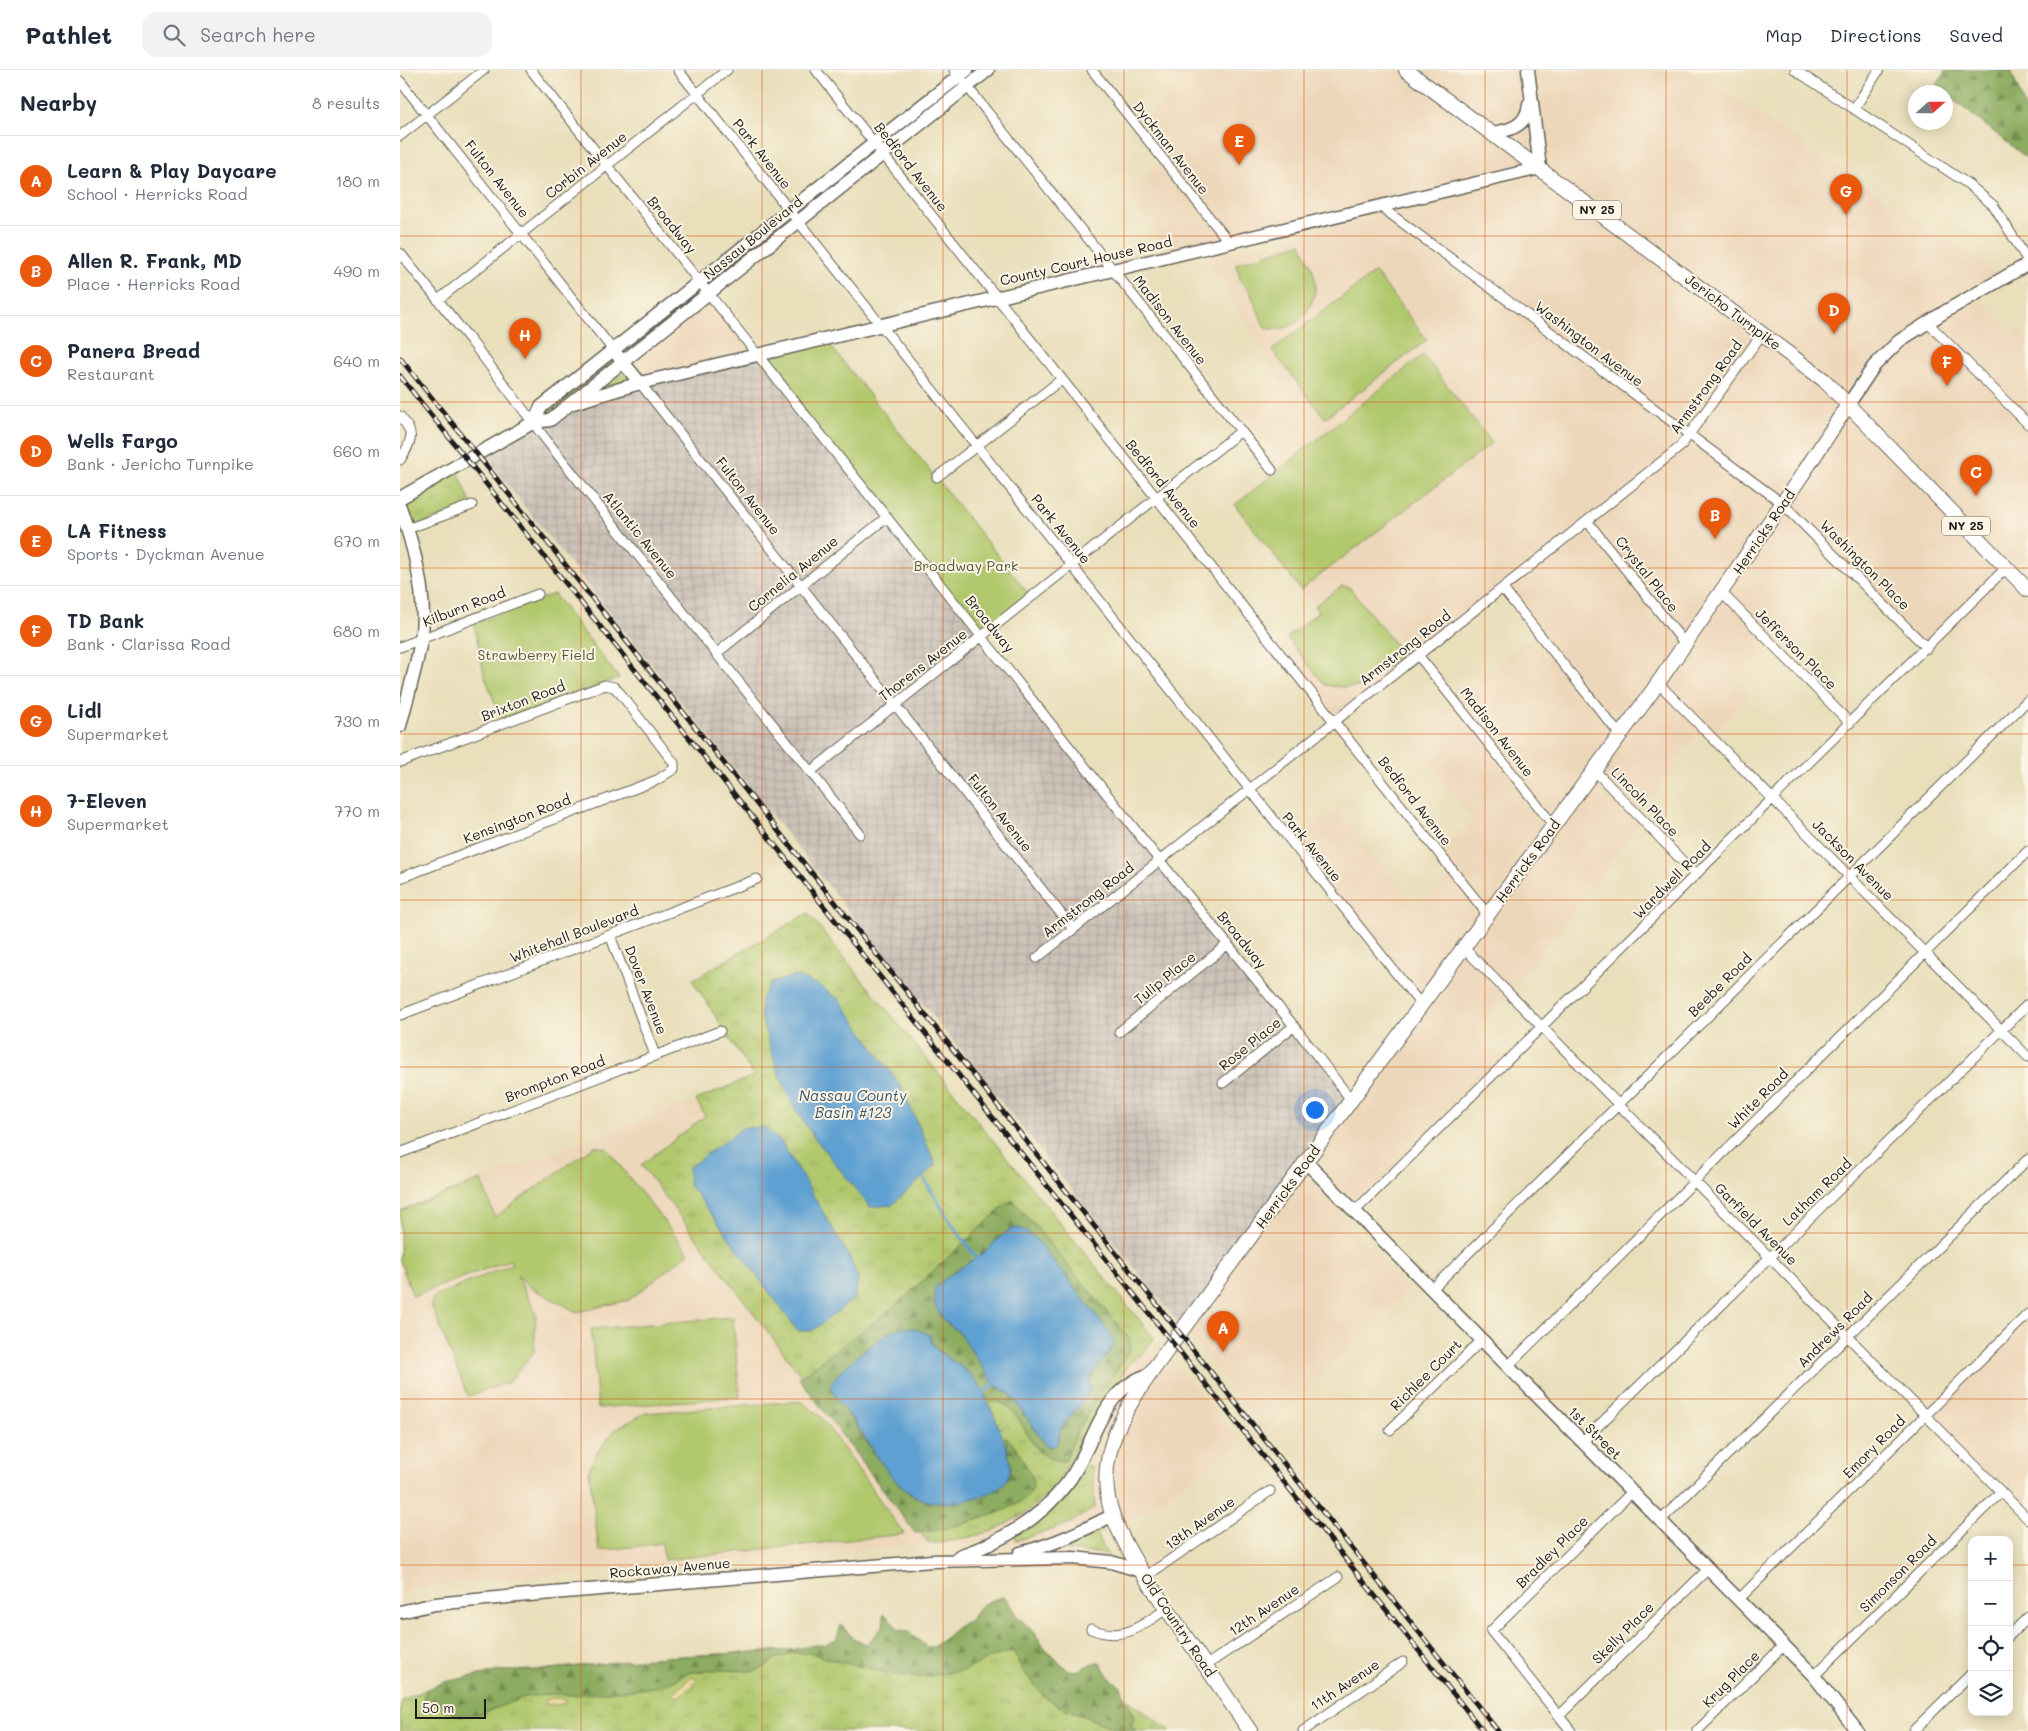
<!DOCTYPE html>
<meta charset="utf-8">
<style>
:root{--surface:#fff;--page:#f2f2f3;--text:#1f2937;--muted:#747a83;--line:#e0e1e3;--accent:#ea580c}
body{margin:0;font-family:Mali,sans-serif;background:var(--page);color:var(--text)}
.controls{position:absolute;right:15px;bottom:15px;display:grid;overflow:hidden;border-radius:10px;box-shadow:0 2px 12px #0003}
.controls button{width:45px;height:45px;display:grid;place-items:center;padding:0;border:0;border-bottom:1px solid var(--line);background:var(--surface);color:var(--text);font:25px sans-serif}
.compass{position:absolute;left:1508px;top:15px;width:45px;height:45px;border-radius:50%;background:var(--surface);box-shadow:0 2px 12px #0003;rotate:69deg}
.scale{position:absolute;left:15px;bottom:12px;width:71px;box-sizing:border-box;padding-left:5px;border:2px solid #1c1c1c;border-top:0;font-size:14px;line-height:18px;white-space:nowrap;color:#1c1c1c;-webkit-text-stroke:4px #fcf5e5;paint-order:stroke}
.you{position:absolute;left:914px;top:1039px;width:18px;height:18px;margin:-12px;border:4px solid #fff;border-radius:50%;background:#1a73e8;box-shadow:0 0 0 8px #1a73e833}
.badge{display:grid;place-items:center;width:32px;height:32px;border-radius:50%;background:var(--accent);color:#fff;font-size:16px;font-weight:700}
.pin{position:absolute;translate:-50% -41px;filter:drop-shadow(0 1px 2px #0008)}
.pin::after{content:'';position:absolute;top:26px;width:18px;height:15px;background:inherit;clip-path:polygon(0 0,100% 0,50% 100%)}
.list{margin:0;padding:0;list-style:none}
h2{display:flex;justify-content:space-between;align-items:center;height:65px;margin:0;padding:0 20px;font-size:21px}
h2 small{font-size:16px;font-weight:400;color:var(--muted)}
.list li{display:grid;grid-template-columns:32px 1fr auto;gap:15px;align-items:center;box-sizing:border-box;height:90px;padding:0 20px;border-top:1px solid var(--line)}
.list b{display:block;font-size:19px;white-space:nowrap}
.list p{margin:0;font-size:16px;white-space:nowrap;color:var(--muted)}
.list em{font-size:16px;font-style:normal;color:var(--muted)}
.icon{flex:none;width:28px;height:28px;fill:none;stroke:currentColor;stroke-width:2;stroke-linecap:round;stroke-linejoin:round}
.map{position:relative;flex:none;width:1628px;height:1661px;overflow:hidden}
header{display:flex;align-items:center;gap:30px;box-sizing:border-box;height:70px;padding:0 25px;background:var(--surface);border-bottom:1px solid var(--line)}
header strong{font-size:24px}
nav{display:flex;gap:28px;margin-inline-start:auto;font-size:18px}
.search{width:350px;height:45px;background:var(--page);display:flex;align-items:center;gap:12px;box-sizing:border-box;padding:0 18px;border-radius:15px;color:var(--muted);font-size:19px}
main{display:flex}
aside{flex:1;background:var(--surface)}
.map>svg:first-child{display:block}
.built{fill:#edd7ba}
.industrial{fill:url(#industrial-grid)}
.grass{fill:url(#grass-tufts);stroke:#667244}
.forest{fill:url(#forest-firs);stroke:#54643e;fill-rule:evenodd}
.sand{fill:url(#sand-dots);stroke:#857b5d}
.green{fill:#b1c86d;stroke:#667244}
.water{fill:#5fa0d2;stroke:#3e5e77}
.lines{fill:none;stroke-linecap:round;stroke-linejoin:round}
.stream{stroke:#5fa0d2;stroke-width:3}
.street-casing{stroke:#646054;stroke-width:11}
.secondary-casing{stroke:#646054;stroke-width:15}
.primary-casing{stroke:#646054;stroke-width:16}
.street{stroke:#fff;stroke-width:9}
.secondary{stroke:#fff;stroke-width:12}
.primary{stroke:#fff;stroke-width:14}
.rail-casing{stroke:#1c1c1c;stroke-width:5}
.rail{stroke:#fcf5e5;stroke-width:3;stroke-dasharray:9;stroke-linecap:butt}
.grid{fill:none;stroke:#d4530e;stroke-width:1;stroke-opacity:0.55}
.labels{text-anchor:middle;stroke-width:4;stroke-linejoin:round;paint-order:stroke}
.shield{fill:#fcf5e5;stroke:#5f5d58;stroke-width:1}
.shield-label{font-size:12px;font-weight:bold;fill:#1c1c1c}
.street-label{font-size:14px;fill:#1c1c1c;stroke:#fcf5e5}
.park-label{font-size:14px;fill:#505838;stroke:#fcf5e5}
.water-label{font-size:15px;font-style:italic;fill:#3a576e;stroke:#fcf5e5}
</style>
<header>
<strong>Pathlet</strong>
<div class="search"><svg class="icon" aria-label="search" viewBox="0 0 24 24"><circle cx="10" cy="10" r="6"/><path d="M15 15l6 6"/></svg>Search here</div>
<nav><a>Map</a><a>Directions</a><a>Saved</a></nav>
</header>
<main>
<aside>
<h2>Nearby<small>8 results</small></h2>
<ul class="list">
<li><span class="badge">A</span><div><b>Learn &amp; Play Daycare</b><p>School · Herricks Road</p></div><em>180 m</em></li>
<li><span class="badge">B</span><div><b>Allen R. Frank, MD</b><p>Place · Herricks Road</p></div><em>490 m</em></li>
<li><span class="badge">C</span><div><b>Panera Bread</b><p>Restaurant</p></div><em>640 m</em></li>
<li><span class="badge">D</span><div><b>Wells Fargo</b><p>Bank · Jericho Turnpike</p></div><em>660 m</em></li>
<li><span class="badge">E</span><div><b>LA Fitness</b><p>Sports · Dyckman Avenue</p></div><em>670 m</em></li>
<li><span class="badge">F</span><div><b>TD Bank</b><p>Bank · Clarissa Road</p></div><em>680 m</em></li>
<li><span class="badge">G</span><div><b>Lidl</b><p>Supermarket</p></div><em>730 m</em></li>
<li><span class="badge">H</span><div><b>7-Eleven</b><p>Supermarket</p></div><em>770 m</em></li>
</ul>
</aside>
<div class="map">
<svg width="1628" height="1661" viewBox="0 0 1628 1661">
<defs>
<pattern id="industrial-grid" width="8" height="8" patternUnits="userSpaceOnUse" patternTransform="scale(1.25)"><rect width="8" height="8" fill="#ccc2b8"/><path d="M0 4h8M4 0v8" fill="none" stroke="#afa69e"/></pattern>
<pattern id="grass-tufts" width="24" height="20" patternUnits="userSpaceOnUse" patternTransform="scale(1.25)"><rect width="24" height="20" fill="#b1c86d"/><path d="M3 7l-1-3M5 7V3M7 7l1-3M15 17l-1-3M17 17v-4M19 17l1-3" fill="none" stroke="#98ab5e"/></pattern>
<pattern id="forest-firs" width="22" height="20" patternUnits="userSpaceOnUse" patternTransform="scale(1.25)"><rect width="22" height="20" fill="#8cac60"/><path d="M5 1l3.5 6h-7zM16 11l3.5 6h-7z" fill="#728b4e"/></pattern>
<pattern id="sand-dots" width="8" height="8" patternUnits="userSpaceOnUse" patternTransform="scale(1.25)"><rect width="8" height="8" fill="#eeda9e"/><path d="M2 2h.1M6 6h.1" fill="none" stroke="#ccba88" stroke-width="1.8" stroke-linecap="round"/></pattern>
</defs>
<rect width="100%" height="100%" fill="#fcf5e5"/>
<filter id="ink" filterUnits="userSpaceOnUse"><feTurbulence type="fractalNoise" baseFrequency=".02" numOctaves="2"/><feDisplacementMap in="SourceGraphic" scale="10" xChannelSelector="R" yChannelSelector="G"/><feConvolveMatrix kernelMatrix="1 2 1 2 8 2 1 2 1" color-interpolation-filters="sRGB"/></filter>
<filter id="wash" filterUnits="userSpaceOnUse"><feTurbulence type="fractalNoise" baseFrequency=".0096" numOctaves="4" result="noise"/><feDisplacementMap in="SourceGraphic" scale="20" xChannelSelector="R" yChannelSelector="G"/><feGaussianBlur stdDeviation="1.12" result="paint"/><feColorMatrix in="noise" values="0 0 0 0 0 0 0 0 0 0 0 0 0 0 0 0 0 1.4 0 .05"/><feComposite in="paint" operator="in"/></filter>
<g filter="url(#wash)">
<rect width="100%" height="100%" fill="#e9dfbb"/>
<!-- built -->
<path class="built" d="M766,0H1291L1604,207L1576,224L1613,264L1618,260L1628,271V630L1618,640L1544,562L1527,578L1441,490L1401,526L1425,551L1387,589L1371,573L1334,609L1350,626L1311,666L1304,659L1273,691L1278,697L1236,743L1241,749L1192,819L1076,961L1106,991L945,1152L1009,1219L864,1362L796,1274L795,1275L783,1259L1022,936L892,773L937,740L1014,837L1052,806L1053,801L1033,783L1073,751L1008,668L1138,562L1103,518L934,650L876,576L916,541L832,434L882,394L843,344L881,313L808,187L979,144L1285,368L1289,365L981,137L773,184L723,121L762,91L735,57L781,19Z
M309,223L359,286L238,314L223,292Z
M296,1030L305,1046L241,1094L654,1419L687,1358L729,1294L743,1283L754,1268L842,1373L719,1461L712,1445L659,1472L529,1474L45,1514L25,1517L0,1525V1139Z
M1628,1244V1449L1525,1345Z"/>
<!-- industrial -->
<path class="industrial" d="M359,286L951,1031L783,1259L81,382L173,333Z"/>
<!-- grass -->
<path class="grass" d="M470,88L404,140L401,137L460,89Z
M386,155L320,208L317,204L376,156Z
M296,226L230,279L228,275L286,228Z
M210,295L146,348L142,343L200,297Z
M223,295L237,313L181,328Z
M56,396L72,435L7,459L0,428Z
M408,843L754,1268L743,1283L729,1294L687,1358L654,1419L624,1444L593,1461L558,1470L529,1474L241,1095L305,1046L296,1030L354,1006L292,910Z
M687,1395L692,1397L695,1438L668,1454L616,1471L614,1465L644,1447L670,1421Z
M699,1459L702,1461L697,1464L708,1486L697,1483L668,1481L667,1475Z
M632,1568L674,1605L697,1608L771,1661H0L1,1630L45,1612L100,1601L142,1600L265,1587L486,1575L528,1588Z"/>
<!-- forest -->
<path class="forest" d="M1546,0H1611L1628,47V89L1536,16Z
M613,1130L730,1269L731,1278L678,1360L665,1391C656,1391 646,1388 640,1382C626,1371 616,1327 591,1332C584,1326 583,1319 577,1313C563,1297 543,1287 530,1271L434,1325C460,1359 480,1399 513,1427L608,1408L611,1397L605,1366C615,1374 619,1383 625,1394C629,1402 635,1409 632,1419C625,1442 538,1462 515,1463L399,1308L496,1235L605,1135ZM614,1158L622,1159L636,1169L710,1263L714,1273L689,1309L691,1317L682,1333L660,1359L657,1374L646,1375L611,1325L594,1314L558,1261L534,1219C550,1202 564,1197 581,1185C594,1176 600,1164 614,1158Z
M602,1527H605L617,1546L635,1563L646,1581L668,1600L677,1601L695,1592H700L708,1606L721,1617L727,1633L734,1644V1649L731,1656L737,1661H720L659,1636L644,1626L623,1601L613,1581L592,1587L566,1600L521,1607L496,1605L425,1588L411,1583H393L375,1589L363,1598L353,1601L312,1600L287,1603L278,1609L259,1616L241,1619L173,1625L152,1624L125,1627L83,1643L70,1645L61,1646L48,1641L23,1628L27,1619L45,1612L100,1601L142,1600L265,1587L392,1580L414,1575H423L436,1570L441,1555L453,1568L467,1574L483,1556L484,1543L498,1559L508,1562L527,1577H534L560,1555L571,1550L580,1536L587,1532Z"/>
<!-- sand -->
<path class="sand" d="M291,1607L296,1609L295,1614L281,1625L275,1627L274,1623Z
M153,1628L164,1629L166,1633L156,1635L145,1634L146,1630Z"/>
<!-- green -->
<path class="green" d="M901,173C905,184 912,195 914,205C920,228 904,255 881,259C876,259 870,259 865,258L850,222L841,213L836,194Z
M975,202L1027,270L925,348L872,280Z
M425,269L631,527L582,566L359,286Z
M1023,285L1092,373L901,520L835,435Z
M942,516L949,517L1003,584L959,617H941L925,615L887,568L918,542L914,536Z
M154,524L219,608L102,652L84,604L74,554Z
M194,1076L206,1078L289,1183L229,1230L177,1242L131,1218L117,1205L136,1244L134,1282L109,1312L68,1326L31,1235L34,1227L112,1194L110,1190L13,1226L0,1191V1141L81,1110L95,1147Z
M333,1247L340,1327L198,1338L191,1259Z
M401,1331L421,1347L504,1464L264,1490L262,1473L199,1481L189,1400L197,1382L216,1359L245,1343Z"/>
<!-- water -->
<path class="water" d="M395,906L418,915L440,930L502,1018L536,1095L492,1135L470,1137L414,1067L392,1034L376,996L361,947V929L371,913Z
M364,1057L382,1073L449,1186L458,1209L455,1228L412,1261H398L289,1114L288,1098L343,1058Z
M614,1158L622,1159L636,1169L710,1263L714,1273L709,1283L689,1308L691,1317C688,1323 685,1329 681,1334C668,1350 660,1353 657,1374L651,1377L646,1375L611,1325L594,1314L558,1261L544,1251L535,1235L534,1219C551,1202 563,1197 581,1185C594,1176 599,1164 614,1158Z
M513,1258L530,1265C530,1280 550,1288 560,1296C566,1300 572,1306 577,1312C586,1323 610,1382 611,1396C611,1399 609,1404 608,1407C602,1421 587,1424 574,1428C509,1447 491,1407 460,1360C450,1345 437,1332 430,1316C434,1302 483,1264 497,1259C502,1257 508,1258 513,1258Z"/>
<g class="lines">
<!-- stream -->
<path class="stream" d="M523,1107L549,1150L578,1190
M583,1323L595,1313"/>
</g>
</g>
<g filter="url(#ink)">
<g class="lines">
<defs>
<path id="street" d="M131,0L760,791L894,956L952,1031
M278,0L1022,936
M416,0L1088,845
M554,0L872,400
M692,0L829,172
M1395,0L1568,114L1594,136L1628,191
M0,11L213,280
M1454,39L1479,0
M0,66L84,0
M981,137L1382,433L1527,578
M0,183L71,271L147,371L460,764
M38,230L327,0
M1527,252L1628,354
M240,313L673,859
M0,346C15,364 13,370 0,390
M537,407L662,309
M1187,451L1286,575
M7,459L72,435
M1103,519L1220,665
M1322,523L1450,653
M0,577L138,524
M317,583L487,447
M1018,585L1154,756
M1258,613L1628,987
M0,692L205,615L214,617L220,623L274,693V699L257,710L0,808
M1194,700L1296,805
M410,702L841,361
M210,865L255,985
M1064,878L1628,1449
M637,888L1280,377L1362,264
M0,945L357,809
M719,962L828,874
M823,1013L894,956
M0,1083L320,961
M955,1141L1606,498
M1032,1219L1628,630
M1108,1296L1628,781
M990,1360L1082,1270
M1182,1372L1628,934
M1260,1451L1628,1089
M745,1507L870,1421
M1338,1530L1628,1244
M691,1559C723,1572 740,1557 766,1539
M1609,1566L1628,1547
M805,1596L938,1507
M1414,1606L1601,1422
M1159,1646L1308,1499
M903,1661L1003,1592
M1171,1661L1091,1561L1232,1422
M1297,1661L1383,1576
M1513,1661L1572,1603"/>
<path id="secondary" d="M1093,63C1112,60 1127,55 1129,34
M218,286L240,313
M173,333L240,313L1140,98L1128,0
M1448,335L1474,296L1499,271L1546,241L1628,194
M134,352L141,337L567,0
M0,428L134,352L150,350L588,0
M0,437C14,477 28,527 21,570C16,599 7,628 0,656
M906,1092L1414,1606L1457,1661
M620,1483C653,1475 682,1461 713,1445
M559,1486C601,1472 641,1448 668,1412C696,1374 699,1319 751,1304
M0,1542L35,1534L117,1526L532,1491L673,1488L711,1492L741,1501"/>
<path id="primary" d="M1006,0L1424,310L1628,520
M850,1661L745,1507C733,1488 721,1468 713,1446C687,1376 741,1318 779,1264L1251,623L1402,405L1448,335"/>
</defs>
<!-- street casing -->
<use href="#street" class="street-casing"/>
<!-- secondary casing -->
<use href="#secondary" class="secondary-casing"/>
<!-- primary casing -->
<use href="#primary" class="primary-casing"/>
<!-- street -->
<use href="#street" class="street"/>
<!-- secondary -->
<use href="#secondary" class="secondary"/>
<!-- primary -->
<use href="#primary" class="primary"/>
<defs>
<path id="rail" d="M0,288L1098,1661
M0,306L1083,1661"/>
</defs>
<!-- rail casing -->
<use href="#rail" class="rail-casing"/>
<!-- rail -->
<use href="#rail" class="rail"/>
</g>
</g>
<!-- grid -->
<path class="grid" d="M181,0V1661M362,0V1661M543,0V1661M724,0V1661M904,0V1661M1085,0V1661M1266,0V1661M1447,0V1661M0,166H1628M0,332H1628M0,498H1628M0,664H1628M0,830H1628M0,997H1628M0,1163H1628M0,1329H1628M0,1495H1572M1609,1495H1628"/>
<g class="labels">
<!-- shield labels -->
<g class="shield">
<rect x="1173" y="130.5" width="48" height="19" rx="4"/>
<rect x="1542" y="446.5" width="48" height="19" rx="4"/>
</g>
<g class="shield-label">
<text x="1197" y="144">NY 25</text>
<text x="1566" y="460">NY 25</text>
</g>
<!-- street labels -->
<g class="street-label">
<text transform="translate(771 78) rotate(52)" y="5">Dyckman Avenue</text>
<text transform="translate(362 84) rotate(52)" y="5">Park Avenue</text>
<text transform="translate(186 95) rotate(-38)" y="5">Corbin Avenue</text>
<text transform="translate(511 97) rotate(52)" y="5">Bedford Avenue</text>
<text transform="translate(97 109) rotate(52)" y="5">Fulton Avenue</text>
<text transform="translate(272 155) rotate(51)" y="5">Broadway</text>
<text transform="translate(353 168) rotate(-39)" y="5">Nassau Boulevard</text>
<text transform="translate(686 191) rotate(-13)" y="5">County Court House Road</text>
<text transform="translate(1333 242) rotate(37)" y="5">Jericho Turnpike</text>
<text transform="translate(770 250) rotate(52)" y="5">Madison Avenue</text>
<text transform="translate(1189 274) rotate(37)" y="5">Washington Avenue</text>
<text transform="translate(1306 317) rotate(-54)" y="5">Armstrong Road</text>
<text transform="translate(763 414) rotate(51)" y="5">Bedford Avenue</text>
<text transform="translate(348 426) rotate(52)" y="5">Fulton Avenue</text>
<text transform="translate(661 459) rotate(51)" y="5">Park Avenue</text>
<text transform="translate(1364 462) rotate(-56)" y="5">Herricks Road</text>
<text transform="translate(240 465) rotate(51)" y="5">Atlantic Avenue</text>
<text transform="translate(1465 495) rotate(45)" y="5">Washington Place</text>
<text transform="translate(393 504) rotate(-39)" y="5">Cornelia Avenue</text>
<text transform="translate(1247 504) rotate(52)" y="5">Crystal Place</text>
<text transform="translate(64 537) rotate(-21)" y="5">Kilburn Road</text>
<text transform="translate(590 554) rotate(51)" y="5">Broadway</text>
<text transform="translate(1005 578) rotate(-38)" y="5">Armstrong Road</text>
<text transform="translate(1396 579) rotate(45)" y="5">Jefferson Place</text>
<text transform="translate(523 595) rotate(-38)" y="5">Thorens Avenue</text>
<text transform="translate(123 631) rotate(-21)" y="5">Brixton Road</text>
<text transform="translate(1097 662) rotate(52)" y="5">Madison Avenue</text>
<text transform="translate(1015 731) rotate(52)" y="5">Bedford Avenue</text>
<text transform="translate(1245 732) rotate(46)" y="5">Lincoln Place</text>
<text transform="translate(600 743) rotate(52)" y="5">Fulton Avenue</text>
<text transform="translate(117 749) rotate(-21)" y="5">Kensington Road</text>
<text transform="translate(912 777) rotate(51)" y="5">Park Avenue</text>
<text transform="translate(1453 790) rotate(45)" y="5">Jackson Avenue</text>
<text transform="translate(1128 791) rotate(-54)" y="5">Herricks Road</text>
<text transform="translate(1272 810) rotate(-45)" y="5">Wardwell Road</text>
<text transform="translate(688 830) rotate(-38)" y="5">Armstrong Road</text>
<text transform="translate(174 864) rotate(-21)" y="5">Whitehall Boulevard</text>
<text transform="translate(842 870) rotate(51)" y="5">Broadway</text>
<text transform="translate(765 908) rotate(-39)" y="5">Tulip Place</text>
<text transform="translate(1320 915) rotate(-45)" y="5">Beebe Road</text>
<text transform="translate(246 920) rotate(69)" y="5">Dover Avenue</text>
<text transform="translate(850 974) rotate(-39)" y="5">Rose Place</text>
<text transform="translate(155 1009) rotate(-21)" y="5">Brompton Road</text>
<text transform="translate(1358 1029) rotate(-45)" y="5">White Road</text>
<text transform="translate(888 1117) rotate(-54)" y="5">Herricks Road</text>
<text transform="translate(1417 1122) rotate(-44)" y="5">Latham Road</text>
<text transform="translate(1356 1154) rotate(45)" y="5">Garfield Avenue</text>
<text transform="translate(1435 1260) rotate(-45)" y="5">Andrews Road</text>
<text transform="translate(1026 1305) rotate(-45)" y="5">Richlee Court</text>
<text transform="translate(1195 1363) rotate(45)" y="5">1st Street</text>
<text transform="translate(1474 1377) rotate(-45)" y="5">Emory Road</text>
<text transform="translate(800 1453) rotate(-35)" y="5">13th Avenue</text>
<text transform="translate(1152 1482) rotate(-45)" y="5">Bradley Place</text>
<text transform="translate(270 1498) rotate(-5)" y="5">Rockaway Avenue</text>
<text transform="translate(1498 1504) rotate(-45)" y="5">Simonson Road</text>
<text transform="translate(864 1540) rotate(-34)" y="5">12th Avenue</text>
<text transform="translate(778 1555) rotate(56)" y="5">Old Country Road</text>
<text transform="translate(1223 1563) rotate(-45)" y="5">Skelly Place</text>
<text transform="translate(1331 1609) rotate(-45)" y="5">Krug Place</text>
<text transform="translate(945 1615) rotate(-34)" y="5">11th Avenue</text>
</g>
<!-- park labels -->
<g class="park-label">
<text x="566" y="501">Broadway Park</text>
<text x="136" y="590">Strawberry Field</text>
</g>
<!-- water labels -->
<g class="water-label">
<text x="453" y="1031">Nassau County<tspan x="453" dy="17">Basin #123</tspan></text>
</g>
</g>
</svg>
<div class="controls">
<button>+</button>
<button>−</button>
<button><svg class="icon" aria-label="locate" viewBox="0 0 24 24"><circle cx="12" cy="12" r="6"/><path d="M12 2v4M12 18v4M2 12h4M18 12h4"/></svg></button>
<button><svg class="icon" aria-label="layers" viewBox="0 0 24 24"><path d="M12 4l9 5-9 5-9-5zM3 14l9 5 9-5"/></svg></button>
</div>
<svg class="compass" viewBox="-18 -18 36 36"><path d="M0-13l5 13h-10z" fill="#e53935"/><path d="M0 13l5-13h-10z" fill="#747a83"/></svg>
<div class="scale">50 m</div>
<div class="you"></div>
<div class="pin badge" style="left:823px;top:1282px">A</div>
<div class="pin badge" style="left:1315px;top:469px">B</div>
<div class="pin badge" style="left:1576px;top:426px">C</div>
<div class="pin badge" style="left:1434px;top:264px">D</div>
<div class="pin badge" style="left:839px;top:95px">E</div>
<div class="pin badge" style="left:1547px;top:316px">F</div>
<div class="pin badge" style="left:1446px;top:145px">G</div>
<div class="pin badge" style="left:125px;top:289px">H</div>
</div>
</main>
